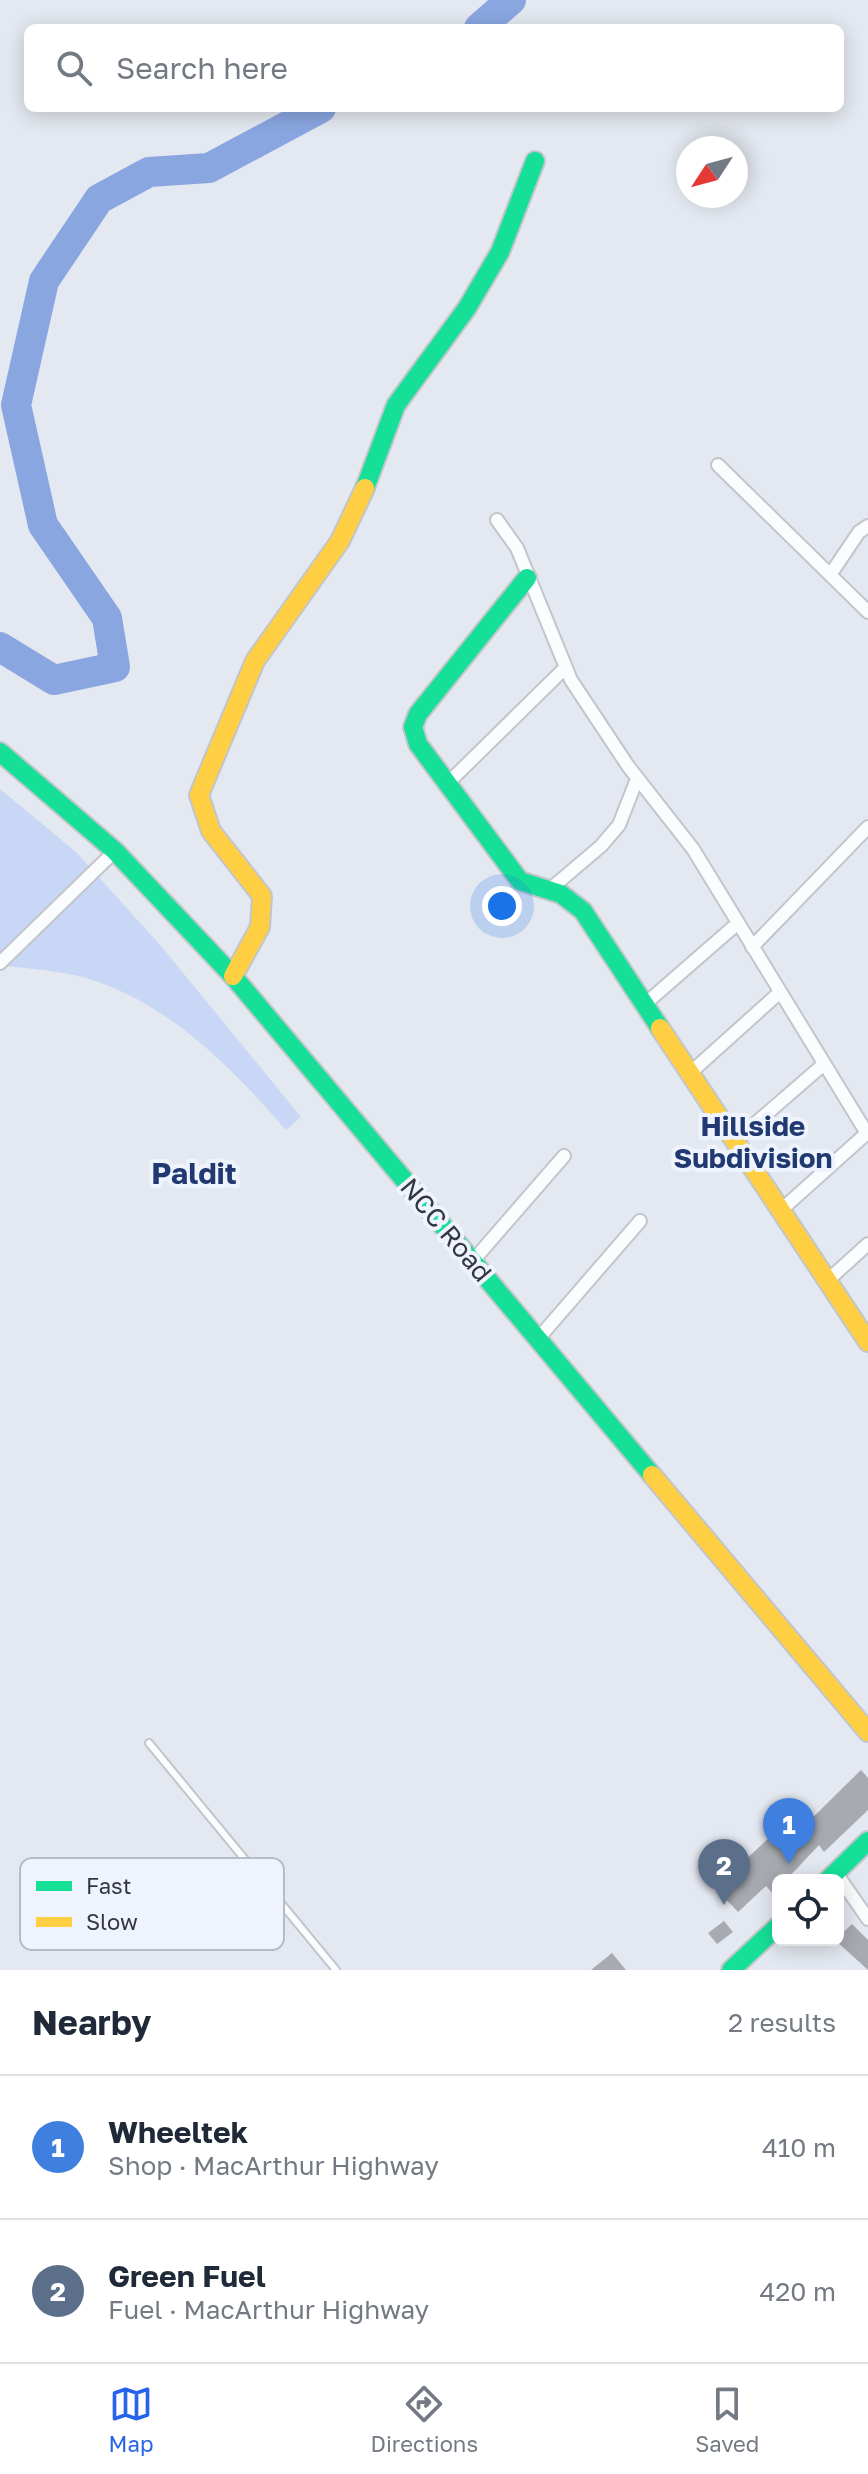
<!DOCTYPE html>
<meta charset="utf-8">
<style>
:root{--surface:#fff;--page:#f2f2f3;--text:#1f2937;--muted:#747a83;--line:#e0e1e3;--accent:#2563eb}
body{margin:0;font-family:"Golos Text",sans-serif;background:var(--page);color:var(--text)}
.controls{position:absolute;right:24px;bottom:24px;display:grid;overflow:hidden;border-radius:12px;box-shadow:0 4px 20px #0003}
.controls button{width:72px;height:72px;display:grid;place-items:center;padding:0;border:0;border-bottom:2px solid var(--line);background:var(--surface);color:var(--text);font:40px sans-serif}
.compass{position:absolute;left:676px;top:136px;width:72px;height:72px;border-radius:50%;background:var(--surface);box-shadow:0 4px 20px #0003;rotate:234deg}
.you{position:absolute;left:502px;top:906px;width:28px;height:28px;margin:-20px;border:6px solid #fff;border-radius:50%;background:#1a73e8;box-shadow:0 0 0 12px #1a73e833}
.badge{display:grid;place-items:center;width:52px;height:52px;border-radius:50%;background:var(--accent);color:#fff;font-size:26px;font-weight:700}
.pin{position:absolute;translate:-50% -66px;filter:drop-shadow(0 2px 4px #0008)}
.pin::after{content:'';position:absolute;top:42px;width:28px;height:24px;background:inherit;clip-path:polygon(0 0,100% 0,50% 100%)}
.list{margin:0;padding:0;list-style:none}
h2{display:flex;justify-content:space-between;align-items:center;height:104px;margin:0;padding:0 32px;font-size:34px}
h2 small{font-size:26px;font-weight:400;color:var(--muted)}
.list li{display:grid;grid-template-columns:52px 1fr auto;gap:24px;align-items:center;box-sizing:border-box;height:144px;padding:0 32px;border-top:2px solid var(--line)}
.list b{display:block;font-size:30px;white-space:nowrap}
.list p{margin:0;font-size:26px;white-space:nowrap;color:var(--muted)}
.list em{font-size:26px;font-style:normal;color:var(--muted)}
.icon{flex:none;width:44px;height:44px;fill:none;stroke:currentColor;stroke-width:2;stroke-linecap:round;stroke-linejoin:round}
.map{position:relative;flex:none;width:868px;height:1970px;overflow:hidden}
.search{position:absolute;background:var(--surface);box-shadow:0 4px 20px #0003;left:24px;right:24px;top:24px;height:88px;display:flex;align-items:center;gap:20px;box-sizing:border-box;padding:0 28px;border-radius:12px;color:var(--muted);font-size:30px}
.sheet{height:392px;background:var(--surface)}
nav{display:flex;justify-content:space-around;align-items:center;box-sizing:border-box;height:112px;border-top:2px solid var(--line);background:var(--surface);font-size:22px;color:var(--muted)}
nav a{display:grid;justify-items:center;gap:4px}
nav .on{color:var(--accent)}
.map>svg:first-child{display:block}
.green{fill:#c7d7f5}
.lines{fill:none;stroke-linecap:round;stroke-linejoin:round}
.river{stroke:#8aa6e1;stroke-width:30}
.building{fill:#a7aab0}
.lane-casing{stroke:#c2c5cc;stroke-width:10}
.street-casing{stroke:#c2c5cc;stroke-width:16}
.fast-casing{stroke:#c2c5cc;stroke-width:22}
.slow-casing{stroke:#c2c5cc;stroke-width:22}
.lane{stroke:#fbfcfd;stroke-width:6}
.street{stroke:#fbfcfd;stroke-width:12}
.fast{stroke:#16e098;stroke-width:18}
.slow{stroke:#ffcf43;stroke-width:18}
.labels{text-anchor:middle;stroke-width:8;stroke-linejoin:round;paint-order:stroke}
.street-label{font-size:26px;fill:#34383e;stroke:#eef3fd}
.neighbourhood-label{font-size:28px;font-weight:bold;fill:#203970;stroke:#eef3fd}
.quarter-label{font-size:30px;font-weight:bold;fill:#203970;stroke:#eef3fd}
.key{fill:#eef3fd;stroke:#b6bbc4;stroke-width:2}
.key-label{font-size:22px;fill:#34383e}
</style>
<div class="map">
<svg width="868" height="1970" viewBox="0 0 868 1970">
<rect width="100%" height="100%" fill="#e4e8f0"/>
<!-- green -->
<path class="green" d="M0,789L76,852L161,946L301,1117L286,1130C231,1067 168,1002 86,978C59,970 28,969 0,965Z"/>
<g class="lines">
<!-- river -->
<path class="river" d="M479,28L511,0
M0,647L54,680L115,667L107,618L43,525L16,405L44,281L99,199L149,172L209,168L321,108"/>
</g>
<!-- building -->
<path class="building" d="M861,1770L868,1778V1810L824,1852L819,1845L786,1880H778V1899L766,1886L738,1912L708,1880L735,1858L740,1865L772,1835L778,1841L795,1826L799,1831Z
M724,1921L733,1932L717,1944L708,1933Z
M852,1924L868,1940V1970L835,1940Z
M612,1953L626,1970H591Z"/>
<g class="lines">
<defs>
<path id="lane" d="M149,1743L336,1970"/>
<path id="street" d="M718,465L868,612
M497,520L517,548L571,680L628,766L693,849L868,1135
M830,575L859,532L868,526
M447,784L566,667
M548,891L601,846L619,825L637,779
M752,947L868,827
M0,963L115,851
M645,1004L738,923
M689,1074L779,993
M734,1142L824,1064
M780,1211L867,1133
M472,1262L564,1156
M827,1281L868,1244
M537,1340L640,1221
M836,1873L868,1919"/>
<path id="fast" d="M365,488L396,405L467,308L500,252L535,161
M527,578L418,714L413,727L418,744L520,881L561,894L583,911L660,1028
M0,752L115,851L233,976L652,1475
M828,1880L868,1841
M731,1970L778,1926"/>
<path id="slow" d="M233,976L260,927L262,896L211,831L199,795L255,661L340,541L365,488
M660,1028L868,1342
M652,1475L868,1732"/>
</defs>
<!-- lane casing -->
<use href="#lane" class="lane-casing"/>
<!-- street casing -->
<use href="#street" class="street-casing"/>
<!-- fast casing -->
<use href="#fast" class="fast-casing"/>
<!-- slow casing -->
<use href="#slow" class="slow-casing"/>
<!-- lane -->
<use href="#lane" class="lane"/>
<!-- street -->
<use href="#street" class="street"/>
<!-- fast -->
<use href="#fast" class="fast"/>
<!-- slow -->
<use href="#slow" class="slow"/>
</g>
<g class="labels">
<!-- street labels -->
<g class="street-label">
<text transform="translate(446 1230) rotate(50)" y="9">NCC Road</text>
</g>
<!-- neighbourhood labels -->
<g class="neighbourhood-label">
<text x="753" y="1136">Hillside<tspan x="753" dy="32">Subdivision</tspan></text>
</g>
<!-- quarter labels -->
<g class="quarter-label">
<text x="194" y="1184">Paldit</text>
</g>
</g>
<!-- legend -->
<rect x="20" y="1858" width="264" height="92" rx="12" class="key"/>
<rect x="36" y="1881" width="36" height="10" fill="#16e098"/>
<rect x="36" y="1917" width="36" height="10" fill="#ffcf43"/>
<g class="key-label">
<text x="86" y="1894">Fast</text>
<text x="86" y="1930">Slow</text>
</g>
</svg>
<div class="controls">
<button><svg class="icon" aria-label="locate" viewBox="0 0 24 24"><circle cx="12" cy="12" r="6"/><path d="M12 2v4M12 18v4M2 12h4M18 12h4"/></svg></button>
</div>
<svg class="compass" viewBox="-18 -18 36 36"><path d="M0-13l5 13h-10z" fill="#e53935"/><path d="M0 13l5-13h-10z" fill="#747a83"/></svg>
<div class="you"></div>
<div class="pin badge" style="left:789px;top:1864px;background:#3f7fe0">1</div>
<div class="pin badge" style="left:724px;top:1905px;background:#5c6f8a">2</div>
<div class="search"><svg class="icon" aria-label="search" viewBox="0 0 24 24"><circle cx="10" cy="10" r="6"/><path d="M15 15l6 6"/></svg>Search here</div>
</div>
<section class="sheet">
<h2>Nearby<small>2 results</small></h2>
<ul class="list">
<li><span class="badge" style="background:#3f7fe0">1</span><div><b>Wheeltek</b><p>Shop · MacArthur Highway</p></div><em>410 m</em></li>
<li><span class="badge" style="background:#5c6f8a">2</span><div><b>Green Fuel</b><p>Fuel · MacArthur Highway</p></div><em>420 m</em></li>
</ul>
</section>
<nav>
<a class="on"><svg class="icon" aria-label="map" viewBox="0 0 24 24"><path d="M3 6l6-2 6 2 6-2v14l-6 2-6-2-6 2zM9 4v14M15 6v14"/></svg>Map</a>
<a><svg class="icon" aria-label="directions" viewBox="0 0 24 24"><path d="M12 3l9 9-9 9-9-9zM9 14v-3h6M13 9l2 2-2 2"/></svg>Directions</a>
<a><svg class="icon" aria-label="saved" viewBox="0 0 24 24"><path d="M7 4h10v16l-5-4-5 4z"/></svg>Saved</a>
</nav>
